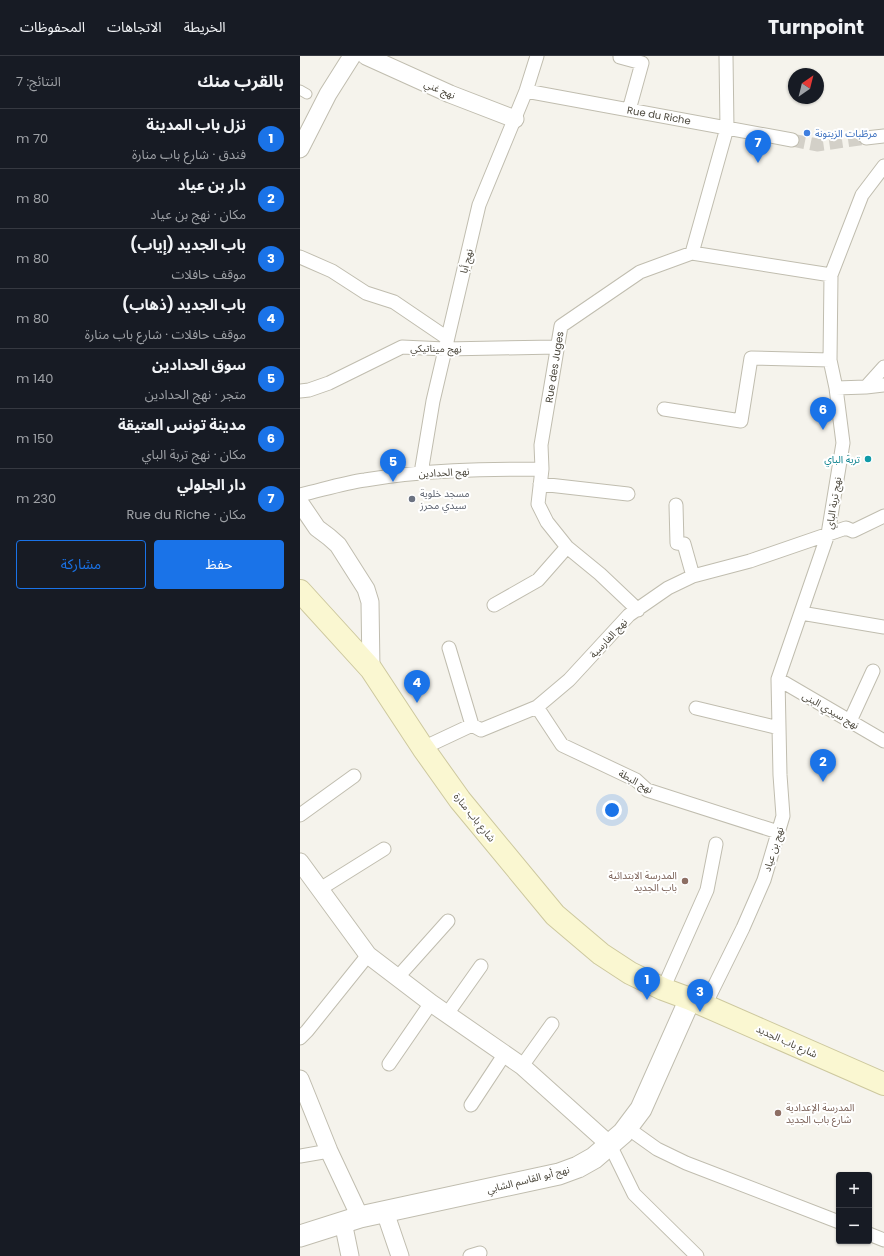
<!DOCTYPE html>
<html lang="ar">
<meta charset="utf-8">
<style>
:root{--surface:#171b24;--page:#20242c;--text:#f1f3f6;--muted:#9ea1a6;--line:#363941;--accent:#1a73e8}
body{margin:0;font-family:Poppins,"Noto Sans Arabic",sans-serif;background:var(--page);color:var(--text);direction:rtl}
.controls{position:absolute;right:12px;bottom:12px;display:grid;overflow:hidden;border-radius:4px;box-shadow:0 1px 3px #0004}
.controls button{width:36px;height:36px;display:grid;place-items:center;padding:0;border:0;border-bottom:1px solid var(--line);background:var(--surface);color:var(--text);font:20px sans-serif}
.compass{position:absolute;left:488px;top:12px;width:36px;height:36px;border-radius:50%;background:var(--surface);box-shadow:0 1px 3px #0004;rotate:35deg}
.you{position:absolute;left:312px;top:754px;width:14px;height:14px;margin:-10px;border:3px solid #fff;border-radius:50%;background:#1a73e8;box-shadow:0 0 0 6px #1a73e833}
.badge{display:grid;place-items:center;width:26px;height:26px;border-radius:50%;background:var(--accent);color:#fff;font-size:13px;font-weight:700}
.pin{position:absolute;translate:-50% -33px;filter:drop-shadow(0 1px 2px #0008)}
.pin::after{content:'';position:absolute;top:21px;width:14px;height:12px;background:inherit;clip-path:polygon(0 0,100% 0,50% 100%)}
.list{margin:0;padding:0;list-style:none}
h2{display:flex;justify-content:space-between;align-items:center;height:52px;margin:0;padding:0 16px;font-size:17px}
h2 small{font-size:13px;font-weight:400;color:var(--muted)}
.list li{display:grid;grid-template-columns:26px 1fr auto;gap:12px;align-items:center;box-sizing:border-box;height:60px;padding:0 16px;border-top:1px solid var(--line)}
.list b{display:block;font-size:15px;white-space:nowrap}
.list p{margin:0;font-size:13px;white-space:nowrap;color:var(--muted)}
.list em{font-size:13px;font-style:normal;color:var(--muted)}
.actions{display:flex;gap:8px;padding:12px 16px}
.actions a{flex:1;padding:9px 0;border:1px solid var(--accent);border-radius:4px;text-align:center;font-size:14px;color:var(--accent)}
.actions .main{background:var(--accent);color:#fff}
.map{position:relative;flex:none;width:584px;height:1200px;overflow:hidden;direction:ltr}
header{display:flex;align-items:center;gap:24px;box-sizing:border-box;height:56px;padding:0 20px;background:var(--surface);border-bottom:1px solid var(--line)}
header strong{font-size:19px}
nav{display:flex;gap:22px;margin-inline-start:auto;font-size:14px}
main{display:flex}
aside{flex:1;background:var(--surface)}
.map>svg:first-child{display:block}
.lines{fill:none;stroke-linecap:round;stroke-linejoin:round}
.pedestrian-tunnel{stroke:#d3d0c8;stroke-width:13;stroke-dasharray:13 6;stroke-linecap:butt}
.service-casing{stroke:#c0bdaf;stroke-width:11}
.pedestrian-casing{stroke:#c0bdaf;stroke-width:15}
.minor-casing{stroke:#c0bdaf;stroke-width:19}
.tertiary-casing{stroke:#c0bdaf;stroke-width:23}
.secondary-casing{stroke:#cdc89e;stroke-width:24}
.service{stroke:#fff;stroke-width:9}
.pedestrian{stroke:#fff;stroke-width:13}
.minor{stroke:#fff;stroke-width:17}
.tertiary{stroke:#fff;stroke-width:21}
.secondary{stroke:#faf7d1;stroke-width:22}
.shop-dot{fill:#3f7fe0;stroke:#fff;stroke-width:1.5}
.culture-dot{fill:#0f9aa8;stroke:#fff;stroke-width:1.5}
.worship-dot{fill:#6b7280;stroke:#fff;stroke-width:1.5}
.education-dot{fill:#8d6e63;stroke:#fff;stroke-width:1.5}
.labels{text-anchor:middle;stroke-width:4;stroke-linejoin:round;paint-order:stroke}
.street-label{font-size:10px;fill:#49453a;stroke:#fff}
.shop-label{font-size:10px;fill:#366cbe;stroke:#fff;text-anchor:start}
.culture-label{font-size:10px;fill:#0d838f;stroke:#fff;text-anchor:end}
.worship-label{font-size:10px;fill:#5b616d;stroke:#fff;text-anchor:start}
.education-label{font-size:10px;fill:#785e54;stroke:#fff;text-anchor:end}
</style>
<header>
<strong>Turnpoint</strong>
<nav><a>الخريطة</a><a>الاتجاهات</a><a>المحفوظات</a></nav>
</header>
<main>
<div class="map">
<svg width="584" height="1200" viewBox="0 0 584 1200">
<rect width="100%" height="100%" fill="#f5f3ec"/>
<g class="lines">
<!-- pedestrian-tunnel -->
<path class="pedestrian-tunnel" d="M492,84L517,89L566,82"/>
<defs>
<path id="service" d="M0,34L7,38"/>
<path id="pedestrian" d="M320,0V1L342,7L329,54
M226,35L492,84
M566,82L584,80
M392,197L427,72L426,0
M0,201L32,215L66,237L94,246L147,282
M566,331L584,329
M536,332L566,331L584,311
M0,335L9,334L29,327L102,291L145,293L257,291
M364,353L441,365L451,302L530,304
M121,417L133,345L179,149L226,35L237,0
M240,428L328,438
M0,439C22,434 43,427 65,424C123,414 184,413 242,413
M376,449L377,487L384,488L393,520
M194,549L238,524L267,491
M338,554L300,518L267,491L247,466L238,448L242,413L241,389L261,270L340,216L392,197L531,219
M501,557L584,571
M149,592L172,669
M478,623L584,685
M237,651L262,689L336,724L347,734L478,776
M396,652L479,672
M550,665L573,615
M123,692L172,669L181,674L237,651L269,624L329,559L368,532L393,520L450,505L546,472L553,475L584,460
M0,759L54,720
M20,833L84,793
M97,922L148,865
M363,933L407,834L416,788
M405,949L443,872L464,824L483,760L480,719L478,623L528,478L543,387L536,332L530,304L531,219L562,139L584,110
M147,958L181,910
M0,982L7,975L68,899
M89,1008L131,947
M222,1010L252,968
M171,1049L204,999
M336,1078L357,1093L386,1107L539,1166
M310,1089L334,1138L397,1200
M0,1100L29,1095
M569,1178L584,1184
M170,1200L180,1197"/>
<path id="minor" d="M66,0L150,38L215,63
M0,93L28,38L52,0
M0,447L17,472L29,481L38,489L66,533L70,546L71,613
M0,806L68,899L131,947L222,1010L310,1089
M0,1023L29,1095L60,1161
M85,1156L100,1200
M43,1166L50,1200"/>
<path id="tertiary" d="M0,1180L60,1161L259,1118L278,1111L294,1102L323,1077L341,1053L390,943"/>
<path id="secondary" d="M0,535L71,613L123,692L160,744L255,859L301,898L330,917L363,933L390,943L584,1028"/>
</defs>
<!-- service casing -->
<use href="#service" class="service-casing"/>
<!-- pedestrian casing -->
<use href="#pedestrian" class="pedestrian-casing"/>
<!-- minor casing -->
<use href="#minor" class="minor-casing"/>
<!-- tertiary casing -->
<use href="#tertiary" class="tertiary-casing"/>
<!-- secondary casing -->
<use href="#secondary" class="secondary-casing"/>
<!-- service -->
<use href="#service" class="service"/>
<!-- pedestrian -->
<use href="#pedestrian" class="pedestrian"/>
<!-- minor -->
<use href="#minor" class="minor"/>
<!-- tertiary -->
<use href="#tertiary" class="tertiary"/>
<!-- secondary -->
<use href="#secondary" class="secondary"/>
</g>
<!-- markers -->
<circle class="shop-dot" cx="507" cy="77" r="4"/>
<circle class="culture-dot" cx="568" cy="403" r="4"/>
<circle class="worship-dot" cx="112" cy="443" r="4"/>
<g class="education-dot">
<circle cx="385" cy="825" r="4"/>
<circle cx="478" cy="1057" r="4"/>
</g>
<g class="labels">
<!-- street labels -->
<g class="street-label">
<text transform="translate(140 33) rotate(23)" y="4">نهج غني</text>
<text transform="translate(359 59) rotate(10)" y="4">Rue du Riche</text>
<text transform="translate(166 205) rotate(-76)" y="4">نهج أبا</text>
<text transform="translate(136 292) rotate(1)" y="4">نهج ميناتيكي</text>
<text transform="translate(254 311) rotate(-81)" y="4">Rue des Juges</text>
<text transform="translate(144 416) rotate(-3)" y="4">نهج الحدادين</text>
<text transform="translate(533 447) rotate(-81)" y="4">نهج تربة الباي</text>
<text transform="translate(308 582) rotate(-47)" y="4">نهج الفارسية</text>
<text transform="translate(531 654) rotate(30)" y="4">نهج سيدي البنى</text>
<text transform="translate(336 725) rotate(29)" y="4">نهج البطة</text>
<text transform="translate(175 761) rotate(51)" y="4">شارع باب منارة</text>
<text transform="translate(473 793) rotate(-73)" y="4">نهج بن عياد</text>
<text transform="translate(487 985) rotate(24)" y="4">شارع باب الجديد</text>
<text transform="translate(228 1123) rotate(-14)" y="4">نهج أبو القاسم الشابي</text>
</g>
<!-- shop labels -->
<g class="shop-label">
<text x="515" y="81">مرطّبات الزيتونة</text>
</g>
<!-- culture labels -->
<g class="culture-label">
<text x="560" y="407">تربة الباي</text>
</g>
<!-- worship labels -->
<g class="worship-label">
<text x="120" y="441">مسجد خلوية<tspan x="120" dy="12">سيدي محرز</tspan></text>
</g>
<!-- education labels -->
<g class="education-label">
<text x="377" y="823">المدرسة الابتدائية<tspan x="377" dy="12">باب الجديد</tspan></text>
<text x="486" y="1055" text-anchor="start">المدرسة الإعدادية<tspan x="486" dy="12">شارع باب الجديد</tspan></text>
</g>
</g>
</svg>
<div class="controls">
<button>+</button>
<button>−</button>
</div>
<svg class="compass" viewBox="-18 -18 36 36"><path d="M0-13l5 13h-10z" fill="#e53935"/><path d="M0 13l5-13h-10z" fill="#9ea1a6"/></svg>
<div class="you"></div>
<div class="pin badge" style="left:347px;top:944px">1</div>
<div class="pin badge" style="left:523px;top:726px">2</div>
<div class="pin badge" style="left:400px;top:956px">3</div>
<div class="pin badge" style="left:117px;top:647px">4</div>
<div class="pin badge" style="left:93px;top:426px">5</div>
<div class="pin badge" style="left:523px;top:374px">6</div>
<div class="pin badge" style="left:458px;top:107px">7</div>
</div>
<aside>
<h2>بالقرب منك<small>النتائج: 7</small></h2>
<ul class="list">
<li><span class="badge">1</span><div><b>نزل باب المدينة</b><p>فندق · شارع باب منارة</p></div><em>70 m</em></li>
<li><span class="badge">2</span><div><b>دار بن عياد</b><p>مكان · نهج بن عياد</p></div><em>80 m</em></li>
<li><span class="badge">3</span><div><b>باب الجديد (إياب)</b><p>موقف حافلات</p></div><em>80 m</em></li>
<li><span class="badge">4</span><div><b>باب الجديد (ذهاب)</b><p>موقف حافلات · شارع باب منارة</p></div><em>80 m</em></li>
<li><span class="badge">5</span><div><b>سوق الحدادين</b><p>متجر · نهج الحدادين</p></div><em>140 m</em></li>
<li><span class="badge">6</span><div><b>مدينة تونس العتيقة</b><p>مكان · نهج تربة الباي</p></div><em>150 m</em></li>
<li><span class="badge">7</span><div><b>دار الجلولي</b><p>مكان · Rue du Riche</p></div><em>230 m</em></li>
</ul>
<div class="actions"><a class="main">حفظ</a><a>مشاركة</a></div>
</aside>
</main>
